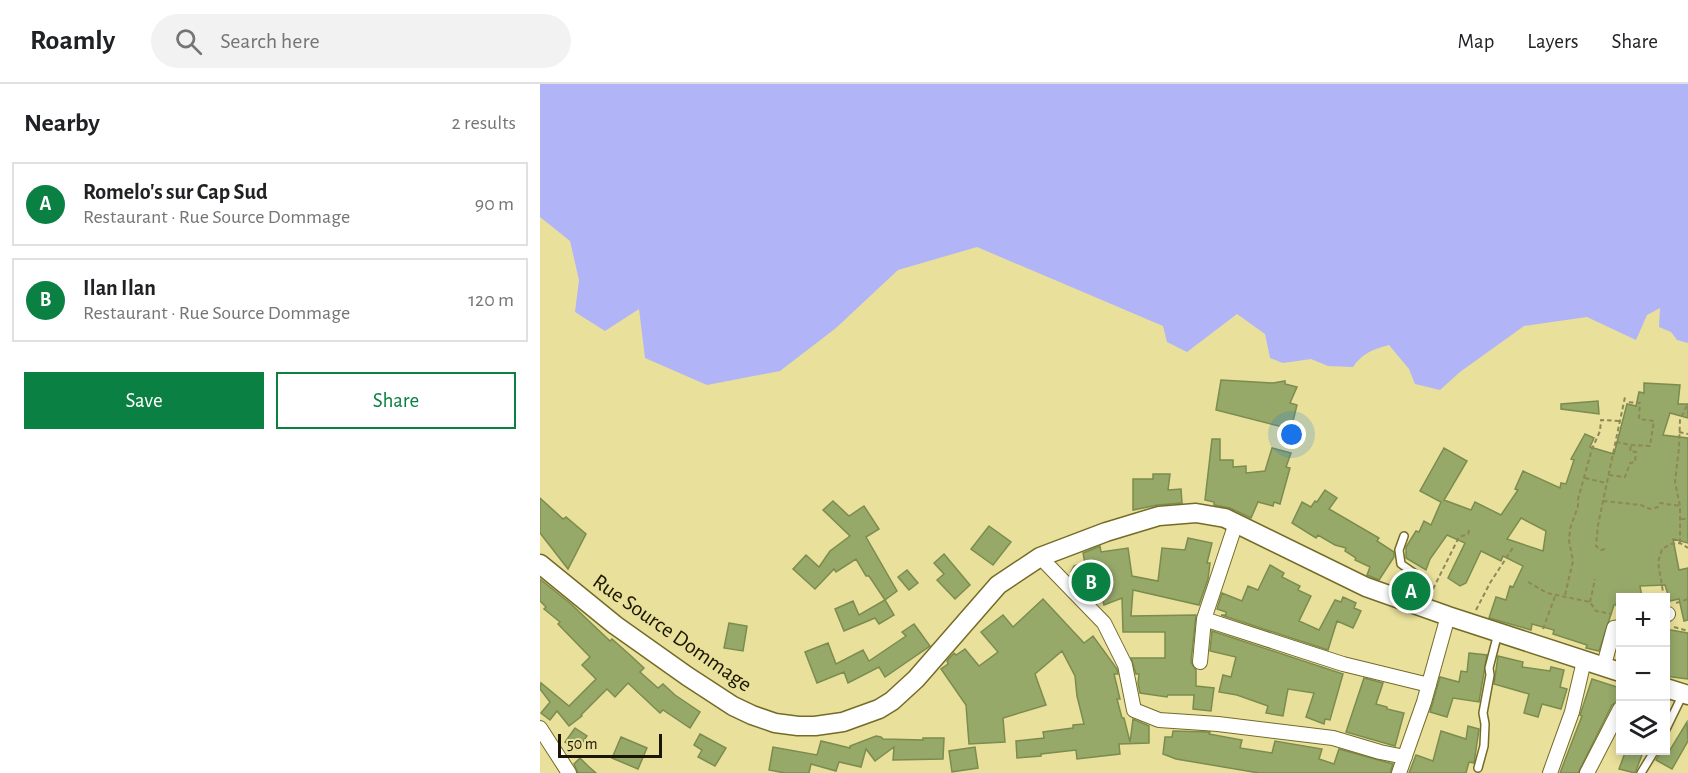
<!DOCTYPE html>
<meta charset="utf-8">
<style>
:root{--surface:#fff;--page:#f2f2f2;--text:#202124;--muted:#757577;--line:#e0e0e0;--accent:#0b8043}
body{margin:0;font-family:"Alegreya Sans",sans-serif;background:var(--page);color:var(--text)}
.controls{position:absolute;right:18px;bottom:18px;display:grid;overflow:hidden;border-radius:0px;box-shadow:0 3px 9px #0003}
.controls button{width:54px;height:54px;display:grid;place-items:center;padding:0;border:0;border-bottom:2px solid var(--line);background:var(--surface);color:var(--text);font:30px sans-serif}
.scale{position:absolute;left:18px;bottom:15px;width:104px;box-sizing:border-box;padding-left:6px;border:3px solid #1a1600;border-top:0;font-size:16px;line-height:21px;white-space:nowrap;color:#1a1600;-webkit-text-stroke:4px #e9e09b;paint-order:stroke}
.you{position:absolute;left:752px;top:351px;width:21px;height:21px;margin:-15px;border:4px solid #fff;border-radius:50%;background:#1a73e8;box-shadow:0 0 0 9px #1a73e833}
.badge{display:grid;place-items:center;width:39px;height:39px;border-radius:50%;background:var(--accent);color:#fff;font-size:20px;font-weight:700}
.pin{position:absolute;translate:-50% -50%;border:3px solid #fff;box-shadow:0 2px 6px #0006}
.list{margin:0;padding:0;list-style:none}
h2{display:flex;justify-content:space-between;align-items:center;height:78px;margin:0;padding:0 24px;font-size:26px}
h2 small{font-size:20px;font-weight:400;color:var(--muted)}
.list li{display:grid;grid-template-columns:39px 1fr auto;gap:18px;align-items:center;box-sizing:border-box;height:84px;margin:0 12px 12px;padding:0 12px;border:2px solid var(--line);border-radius:0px}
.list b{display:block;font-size:22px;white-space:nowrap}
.list p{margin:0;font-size:20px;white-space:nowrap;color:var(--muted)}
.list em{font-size:20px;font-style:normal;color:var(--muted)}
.actions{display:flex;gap:12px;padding:18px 24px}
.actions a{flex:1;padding:14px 0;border:2px solid var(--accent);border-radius:0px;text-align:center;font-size:21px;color:var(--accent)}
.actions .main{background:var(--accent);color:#fff}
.icon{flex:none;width:33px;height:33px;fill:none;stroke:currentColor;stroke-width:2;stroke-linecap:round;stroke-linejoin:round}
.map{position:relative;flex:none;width:1148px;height:689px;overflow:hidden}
header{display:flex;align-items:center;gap:36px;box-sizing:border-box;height:84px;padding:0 30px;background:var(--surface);border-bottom:2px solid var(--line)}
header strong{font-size:28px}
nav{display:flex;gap:33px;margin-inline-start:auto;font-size:21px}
.search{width:420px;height:54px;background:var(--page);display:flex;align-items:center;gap:15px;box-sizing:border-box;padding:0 21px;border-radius:33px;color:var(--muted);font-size:22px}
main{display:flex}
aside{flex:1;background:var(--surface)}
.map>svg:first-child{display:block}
.water{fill:#b1b4f6}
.building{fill:#96a969;stroke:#7b8c4e;stroke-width:1.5;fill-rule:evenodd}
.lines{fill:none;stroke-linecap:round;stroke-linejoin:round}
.service-casing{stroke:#746b27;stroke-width:10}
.minor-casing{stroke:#746b27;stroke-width:16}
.secondary-casing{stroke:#746b27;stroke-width:21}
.path{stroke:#8e8857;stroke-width:2;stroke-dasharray:4.5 3;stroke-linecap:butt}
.service{stroke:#fff;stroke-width:7}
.minor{stroke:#fff;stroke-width:14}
.secondary{stroke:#fff;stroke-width:18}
.labels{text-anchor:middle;stroke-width:4.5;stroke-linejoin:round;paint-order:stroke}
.street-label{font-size:22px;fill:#1a1600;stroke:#e9e09b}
</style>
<header>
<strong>Roamly</strong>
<div class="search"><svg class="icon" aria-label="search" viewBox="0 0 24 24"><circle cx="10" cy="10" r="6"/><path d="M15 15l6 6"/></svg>Search here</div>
<nav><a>Map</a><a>Layers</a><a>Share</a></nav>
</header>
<main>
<aside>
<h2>Nearby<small>2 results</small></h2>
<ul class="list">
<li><span class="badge">A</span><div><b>Romelo's sur Cap Sud</b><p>Restaurant · Rue Source Dommage</p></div><em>90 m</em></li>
<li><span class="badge">B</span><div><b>Ilan Ilan</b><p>Restaurant · Rue Source Dommage</p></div><em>120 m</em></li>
</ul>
<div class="actions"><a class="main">Save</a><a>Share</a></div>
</aside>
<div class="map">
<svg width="1148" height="689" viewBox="0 0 1148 689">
<rect width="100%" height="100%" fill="#e9e09b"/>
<!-- water -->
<path class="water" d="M0,0H1148V259L1137,256L1131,248L1119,243L1120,224L1107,231L1096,256L1047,233L984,242L920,288L900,306L875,300L869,285L849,261C834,265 822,269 813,283L788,282L771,275L743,279L730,274L725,250L697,230L647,268L627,258L623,242L437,163L358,186L296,244L240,287L167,301L105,274L99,225L65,247L35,228L39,196L30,157L0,133Z"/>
<!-- building -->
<path class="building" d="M681,296L733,299L745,297V300L757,303L750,319L757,321L751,345L676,326Z
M1104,299L1140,301L1138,320H1148V334L1130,329L1123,351L1148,354V459L1133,455L1139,486L1148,484V536L1144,537L1139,515L1130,517L1125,501L1100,502L1102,513H1078L1076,521H1074L1059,567L1046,564L1047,561L1013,550L1014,546L992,540L991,546L949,534L956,513L966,516L970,502L973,503L983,482L963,472L961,477L941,467L926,499L920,502L908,494L925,459L907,451L890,475L886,486L866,474V463L876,447L879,448L884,437L891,441L901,418L880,407L904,364L927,377L904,416L931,426L935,418L961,431L978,406L975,405L983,387L1020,404L1021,399L1026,400L1034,376L1031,375L1045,350L1054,354L1050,363L1074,370L1087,320L1096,322L1099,308L1104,309ZM981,434L1006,447L1003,467L967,455Z
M1058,317L1059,330L1021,325V320Z
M672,355H680V376H693V383L706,382V389L725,387L732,364L751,369L746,383L750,384L740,420L734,418L733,422L718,418L711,434L690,424L674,421V418L665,416Z
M613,390H630L628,406L641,405L642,419L618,421L593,426V395H613Z
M785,406L797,414L789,425L839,454L837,457L854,468V473L839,496L827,491L830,483L815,476L816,474L805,467L806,464L795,461L778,451L776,454L752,439L762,418L771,423L775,417L777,418Z
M0,414L23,435L26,433L46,450L28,485L0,449Z
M293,417L309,432L324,422L339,445L326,453L357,507L345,516L354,531L339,540L335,534L304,547L295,525L313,517L319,531L345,516L329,492H326L316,475L296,488L294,485L275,505L253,485L266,471L279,483L290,467L310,452L283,426Z
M449,442L471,458L453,481L431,465Z
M648,454L672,459L667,479H670L668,495L659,521L593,506L591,532L656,531L651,578L656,586V602L674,604L671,627L653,625L654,611H628L627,613L600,609L598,599L599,590H596L591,574H625V548H583L582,514L564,521L560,506L547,509L531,488L534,482L545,479L543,469L560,462L561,468L588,464L592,492L618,497L622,464L645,466Z
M404,470L430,501L415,515L397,496L404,490L394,479Z
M730,481L744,489L742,493L760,502L758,506L771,512L759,537L779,546L795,516L801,518L803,513L816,519L814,524L821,527L813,544L797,537L788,566L681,531H686V528L677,525L682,509L702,517L708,502L718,506Z
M367,486L378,499L369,506L358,493Z
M0,495L31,520L70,557L72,555L90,571L104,584L100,588L118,604L123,600L135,611L160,628L150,644L123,626L120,629L88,599L75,613L67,605L41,631L42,632L29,642L17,627L10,636L1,629L10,618L0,605L1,599L29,622L56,595L42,581L50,573L18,540L20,538L4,525L6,523L0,517Z
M503,515L544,559L553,552L577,585L578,590H574L580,615H577L582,634H584L590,658L593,635L609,642V659L579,660L580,670L537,675L536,666L501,670V672L477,674L476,657L504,654L503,648L533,644V641L544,640L537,612L535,592L522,567L495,590L506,621L463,634L465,658L429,660L426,621L401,585L408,580L407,577L414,569L416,571L425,565L439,582L458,568L441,548L463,531L473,543Z
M189,539L207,542L203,567L184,564Z
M374,540L390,562L345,593L339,583L308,599L304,588L277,599L265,568L288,559L296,580L323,566L329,577L366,552L362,548Z
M1125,545L1148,549V595L1125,592Z
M672,547L803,590L790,636L785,635L784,640L766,633L774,609L748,605L743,632L726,629L728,622L697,611L679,608L683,591L691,593L696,573L670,567Z
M929,569L947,571L939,618L913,614L907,633L890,628L900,593L919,598L921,587L927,588Z
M958,572L983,578L982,583L1010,587L1011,583L1024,586L1020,603L1027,605L1021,625L1002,620L998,633L984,629L989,610L954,600Z
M824,594L843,599L836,620L847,623V625L864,629L855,662L806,648Z
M1052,595L1080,604V616L1072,621L1038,689H1020L1042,632L1040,631Z
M1147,638L1148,657L1132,685L1116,676L1122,666H1130Z
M928,642L939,645L934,679L929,678L926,689H869L876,671L893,677L901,647L926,655Z
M35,644L47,652L37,666L25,658Z
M633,647L670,648L669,650L702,656L700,664L732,669L735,657L782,665L779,675L794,680L799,665L853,680L850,689H719L636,675L623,670L625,653H632Z
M160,650L186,664L175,682L158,673L162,666L154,661Z
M336,652L341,653L343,655L383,656V654H404L403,675L353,676L354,663L335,677L326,665L321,683L299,678L296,687L271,680L269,689H245L229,686L233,663L277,671L281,657L310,664V662Z
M81,653L107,664L98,685L72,674Z
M435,663L438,684L412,688L409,667Z
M1086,666L1102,671L1095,689L1079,685Z
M40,674L48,682L56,689H38L34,680Z"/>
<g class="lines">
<defs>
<path id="service" d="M864,452L859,466L861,480L884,496L876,519
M1126,645L1143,610
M938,684L944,662L945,640L943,629L950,591L949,584L958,549
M1101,689L1115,666"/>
<path id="minor" d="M500,473L564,539L585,581L594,626L619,636L678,640L793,654L840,668L865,673
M1126,531L1128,530
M664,535L803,580L889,601
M660,578L664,535L696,439
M1064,581L1074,544L1080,543
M0,644L29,689
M859,689L884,618L908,532
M1010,689L1032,628L1044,577
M1047,689L1080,625"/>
<path id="secondary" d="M0,480L75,541L147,592L193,622L212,631L235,639L258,642H275L303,638L339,625L352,617L376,595L458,501L500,473L566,448L619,432L656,429L685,434L826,503L908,532L1080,588
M1126,604L1148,611"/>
</defs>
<!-- service casing -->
<use href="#service" class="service-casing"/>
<!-- minor casing -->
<use href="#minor" class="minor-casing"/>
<!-- secondary casing -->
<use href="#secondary" class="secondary-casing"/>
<!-- path -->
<path class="path" d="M1139,348L1148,350
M1076,358L1091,361L1110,362L1114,337L1099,335L1100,319L1086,318
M1069,391L1085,393L1090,379L1095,378L1096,368L1090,367L1091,361
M1045,394L1066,399
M1063,417L1101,421L1110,425L1118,423L1120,419L1140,422
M1141,435H1148
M1140,459V422L1135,398L1139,364L1140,336L1148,319
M1065,465L1061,466L1056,462L1058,441L1085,313
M988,498L1007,509L1050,518L1056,527L1072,530
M893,505L919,453L928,450L929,446
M1025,511L1033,477L1029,457L1030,445L1038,422V415L1052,365L1060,347L1061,336L1080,337
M1124,514L1118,478L1122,465L1131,460L1140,459L1148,464
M1050,518L1055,495
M1136,519L1148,515
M936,526L950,499L974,462
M1134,543L1148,547
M1003,545L1016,510"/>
<!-- service -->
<use href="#service" class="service"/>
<!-- minor -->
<use href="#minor" class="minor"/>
<!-- secondary -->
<use href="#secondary" class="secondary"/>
</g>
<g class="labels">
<!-- street labels -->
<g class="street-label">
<text transform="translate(133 548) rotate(35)" y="8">Rue Source Dommage</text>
</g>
</g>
</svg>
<div class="controls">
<button>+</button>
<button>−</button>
<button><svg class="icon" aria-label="layers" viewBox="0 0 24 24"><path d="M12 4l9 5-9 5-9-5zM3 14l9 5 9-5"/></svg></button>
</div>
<div class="scale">50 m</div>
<div class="you"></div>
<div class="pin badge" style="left:871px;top:507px">A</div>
<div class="pin badge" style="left:551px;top:498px">B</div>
</div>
</main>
